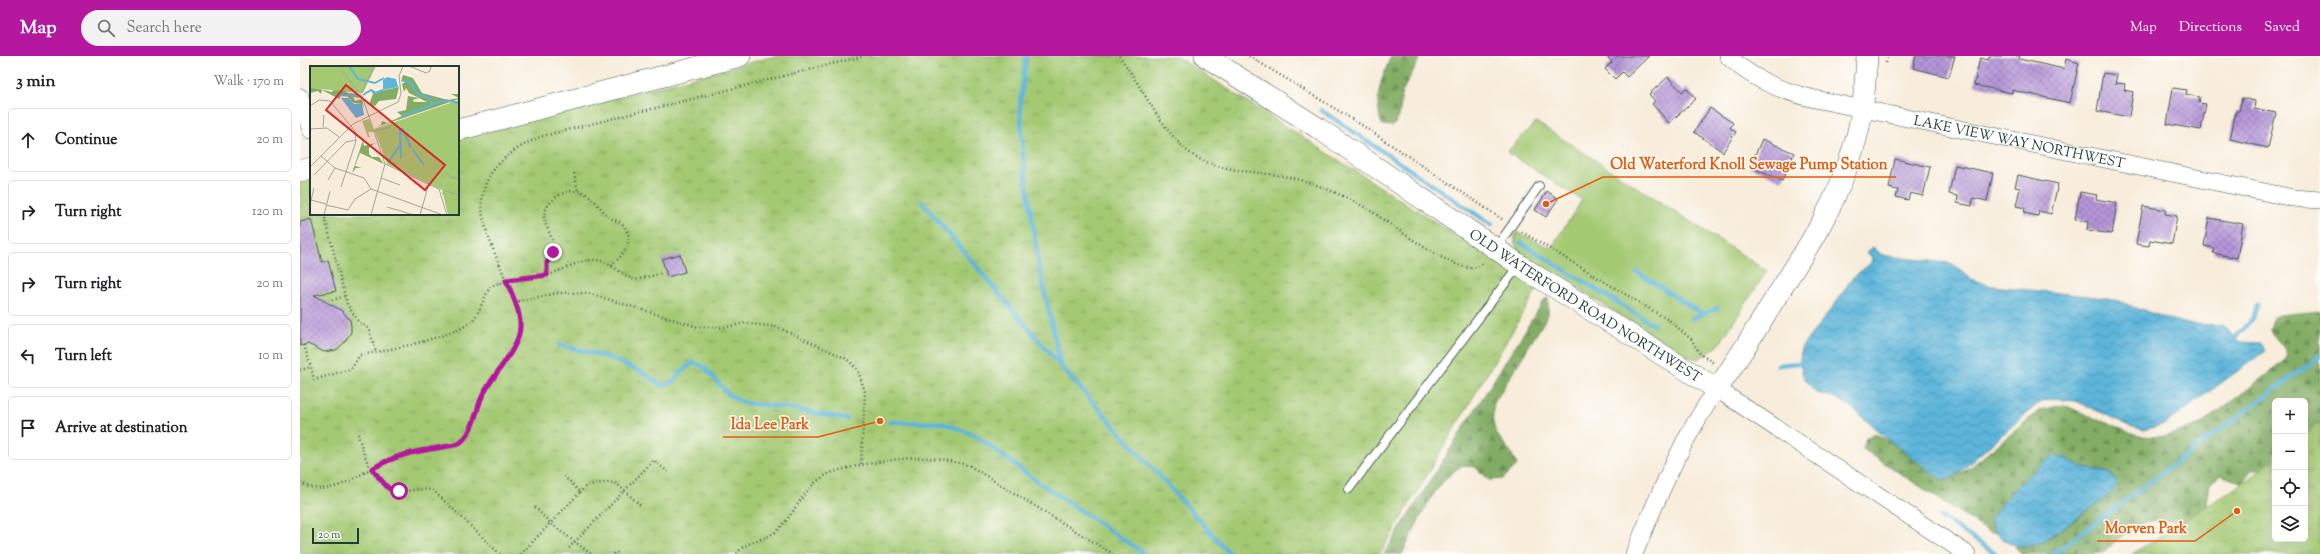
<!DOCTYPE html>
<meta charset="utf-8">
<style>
:root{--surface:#fff;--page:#f2f2f2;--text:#202124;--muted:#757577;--line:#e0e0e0;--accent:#b5179e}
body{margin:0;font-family:"Sorts Mill Goudy",serif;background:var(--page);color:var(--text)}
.controls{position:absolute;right:12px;bottom:12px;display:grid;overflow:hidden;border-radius:6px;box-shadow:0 4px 16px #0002}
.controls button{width:36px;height:36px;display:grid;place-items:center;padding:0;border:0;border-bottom:1px solid var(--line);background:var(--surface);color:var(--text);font:20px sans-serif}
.scale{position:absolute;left:12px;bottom:10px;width:47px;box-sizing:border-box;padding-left:4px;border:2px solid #1f3d34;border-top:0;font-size:11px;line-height:14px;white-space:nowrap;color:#1f3d34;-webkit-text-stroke:3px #fdfcf7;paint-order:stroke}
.stop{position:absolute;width:12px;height:12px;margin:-9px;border:3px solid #b5179e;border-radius:50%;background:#fff}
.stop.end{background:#b5179e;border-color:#fff;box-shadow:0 1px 4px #0008}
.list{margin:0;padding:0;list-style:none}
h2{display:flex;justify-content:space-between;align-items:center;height:52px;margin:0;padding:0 16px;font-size:17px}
h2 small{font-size:13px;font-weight:400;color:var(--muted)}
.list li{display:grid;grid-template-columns:26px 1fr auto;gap:12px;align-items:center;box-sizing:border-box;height:64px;margin:0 8px 8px;padding:0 8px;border:1px solid var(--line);border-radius:6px}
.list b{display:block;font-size:15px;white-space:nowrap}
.list em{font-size:13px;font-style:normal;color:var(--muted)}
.icon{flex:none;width:22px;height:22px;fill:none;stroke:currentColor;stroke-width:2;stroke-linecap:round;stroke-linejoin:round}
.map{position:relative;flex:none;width:2020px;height:498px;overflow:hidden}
header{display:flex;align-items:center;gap:24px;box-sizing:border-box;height:56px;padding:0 20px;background:var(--accent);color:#fff}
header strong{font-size:19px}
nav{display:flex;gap:22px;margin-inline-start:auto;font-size:14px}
.search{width:280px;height:36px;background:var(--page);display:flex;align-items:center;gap:10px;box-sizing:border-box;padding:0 14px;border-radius:22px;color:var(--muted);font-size:15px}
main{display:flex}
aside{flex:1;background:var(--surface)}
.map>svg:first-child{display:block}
.grass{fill:#a4c973;stroke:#628354}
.forest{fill:url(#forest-firs);stroke:#51754c}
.park{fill:url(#park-tufts);stroke:#628354}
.water{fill:url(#water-waves);stroke:#3e7987}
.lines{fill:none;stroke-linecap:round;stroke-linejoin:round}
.stream{stroke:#5db5da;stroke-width:4.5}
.building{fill:url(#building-cross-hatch)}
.service-casing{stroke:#40574d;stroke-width:10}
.minor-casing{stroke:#40574d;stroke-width:18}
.tertiary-casing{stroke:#40574d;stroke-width:22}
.path{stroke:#40574d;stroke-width:2.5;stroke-dasharray:1 3;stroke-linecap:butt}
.service{stroke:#fff;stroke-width:8}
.minor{stroke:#fff;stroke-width:17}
.tertiary{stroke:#fff;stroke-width:21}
.route{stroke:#b5179e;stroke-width:5}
.labels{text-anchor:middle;stroke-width:3;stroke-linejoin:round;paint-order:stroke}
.street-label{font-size:14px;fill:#1f3d34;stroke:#fdfcf7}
.inset-river{fill:none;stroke:#5db5da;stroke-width:2}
.inset-road{fill:none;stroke:#a1a698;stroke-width:1}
.view{fill:#d62828;fill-opacity:0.15;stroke:#d62828;stroke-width:2}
.inset-edge{fill:none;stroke:#1f3d34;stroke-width:2}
.leader{fill:none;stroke:#e8590c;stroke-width:1.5}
.callout-dot{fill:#e8590c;stroke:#fdfcf7;stroke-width:1.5}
.callout-label{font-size:15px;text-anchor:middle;font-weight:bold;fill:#e8590c;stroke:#fdfcf7;stroke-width:3;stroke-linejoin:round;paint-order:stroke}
</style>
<header>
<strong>Map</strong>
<div class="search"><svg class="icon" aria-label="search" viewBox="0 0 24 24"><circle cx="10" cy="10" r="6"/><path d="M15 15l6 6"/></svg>Search here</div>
<nav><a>Map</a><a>Directions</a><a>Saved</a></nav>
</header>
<main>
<aside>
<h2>3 min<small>Walk · 170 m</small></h2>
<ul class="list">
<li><svg class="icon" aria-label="ahead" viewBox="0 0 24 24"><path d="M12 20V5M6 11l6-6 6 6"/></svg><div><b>Continue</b></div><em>20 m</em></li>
<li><svg class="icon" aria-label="right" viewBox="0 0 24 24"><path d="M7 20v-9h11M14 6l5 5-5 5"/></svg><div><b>Turn right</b></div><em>120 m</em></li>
<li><svg class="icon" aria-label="right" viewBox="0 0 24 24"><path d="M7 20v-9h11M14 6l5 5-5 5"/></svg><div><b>Turn right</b></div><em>20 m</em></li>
<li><svg class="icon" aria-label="left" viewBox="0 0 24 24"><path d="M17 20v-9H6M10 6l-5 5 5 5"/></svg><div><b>Turn left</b></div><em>10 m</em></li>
<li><svg class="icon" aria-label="arrive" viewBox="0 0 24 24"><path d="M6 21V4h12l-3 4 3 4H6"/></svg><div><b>Arrive at destination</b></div></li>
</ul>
</aside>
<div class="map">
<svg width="2020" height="498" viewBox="0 0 2020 498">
<defs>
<pattern id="forest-firs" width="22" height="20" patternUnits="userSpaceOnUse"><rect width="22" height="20" fill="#83ad65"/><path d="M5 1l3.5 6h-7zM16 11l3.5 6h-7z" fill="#6b8e54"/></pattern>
<pattern id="park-tufts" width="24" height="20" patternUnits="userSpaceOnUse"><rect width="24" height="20" fill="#a4c973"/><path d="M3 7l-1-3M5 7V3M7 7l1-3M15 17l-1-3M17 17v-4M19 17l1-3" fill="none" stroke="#85a45f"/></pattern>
<pattern id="water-waves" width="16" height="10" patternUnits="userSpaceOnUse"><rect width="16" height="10" fill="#5db5da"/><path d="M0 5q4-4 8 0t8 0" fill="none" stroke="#4c94b2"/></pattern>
<pattern id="building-cross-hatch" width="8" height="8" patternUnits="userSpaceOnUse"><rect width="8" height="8" fill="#b695d9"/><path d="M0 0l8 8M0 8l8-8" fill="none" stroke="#937bb1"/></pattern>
</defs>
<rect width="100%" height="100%" fill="#fdfcf7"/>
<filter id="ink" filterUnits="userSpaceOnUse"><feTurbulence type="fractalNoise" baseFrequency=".025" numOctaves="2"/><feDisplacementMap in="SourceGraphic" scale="8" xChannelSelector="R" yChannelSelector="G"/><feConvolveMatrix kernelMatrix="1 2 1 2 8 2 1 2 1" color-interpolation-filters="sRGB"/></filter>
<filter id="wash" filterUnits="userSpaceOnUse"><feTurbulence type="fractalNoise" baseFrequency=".012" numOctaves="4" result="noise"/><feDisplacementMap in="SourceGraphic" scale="16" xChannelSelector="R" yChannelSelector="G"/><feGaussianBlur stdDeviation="0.9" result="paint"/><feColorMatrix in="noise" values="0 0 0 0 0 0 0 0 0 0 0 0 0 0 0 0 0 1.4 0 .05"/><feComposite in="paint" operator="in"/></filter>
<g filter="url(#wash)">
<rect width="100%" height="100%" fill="#f8ecda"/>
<!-- grass -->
<path class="grass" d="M1236,66L1467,215L1418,290L1398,303L1386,300L1220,197L1215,187V177H1219L1251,192L1282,144L1207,96Z"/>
<!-- forest -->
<path class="forest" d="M1091,0H1121L1102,36L1099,61L1093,70L1082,69C1073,42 1081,25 1091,0Z
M1248,242V259L1194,347C1188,384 1206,381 1217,409L1203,423L1189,424L1175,411L1163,409C1132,427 1119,467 1102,498H1084L1245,243Z
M2020,255V413H2005V345H1975V413H1951L1943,427L1920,419L1910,428L1906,454C1882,474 1873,460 1846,466C1831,470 1814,489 1801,497C1793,498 1734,498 1721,498L1715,490L1728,491L1751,481L1812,437L1818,429L1810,417L1782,411L1766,402L1690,465L1695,476H1689L1563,393L1566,382L1574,378C1602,388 1620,416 1648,424L1671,411L1740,354L1763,349L1838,380L1864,381L1903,367L1982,307L1987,298L1984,292L1970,275L1973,261L1979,259Z"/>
<!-- park -->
<path class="park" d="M475,0H876L1238,232L1080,498H0V124L11,122V158H158V83Z
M2020,366V498H1832L1943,427L1975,402V483H2005V378Z"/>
<!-- water -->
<path class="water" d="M1573,191L1581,198L1588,200L1648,207L1657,211L1671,223L1692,230L1797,241L1819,245L1838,253L1886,268L1923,269L1939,286L1961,287L1965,295L1865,368L1844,374L1830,370L1776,345L1755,343L1744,345L1736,349L1654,421L1642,424L1586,382L1549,349L1533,341L1516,337L1503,320L1500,307L1501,292L1538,244L1552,222L1571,207L1572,202L1567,196Z
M1754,400L1766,402L1782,411L1810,417L1818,429L1812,437L1741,487C1715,494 1702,489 1690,465C1705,439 1729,417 1754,400Z"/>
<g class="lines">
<!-- stream -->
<path class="stream" d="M726,0L720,49L723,100L739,211L761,310
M1021,54L1192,169
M622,146L762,312L930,498
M1221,187L1354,269
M1337,216L1402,258
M1391,263L1418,252
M1934,283L1953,262L1957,249
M259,289L304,300L342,316L362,330L375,325L378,319L393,306L404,311L429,339L444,347L488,352L547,363
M1478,309L1500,307
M591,366L643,367L675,379L735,424L845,498
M1641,461L1696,498
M1753,498L2020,300"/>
</g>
<g id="blocks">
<!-- building -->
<path class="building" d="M1306,0H1349L1327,21L1322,16L1315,23L1305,13L1312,6Z
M1616,0H1655L1649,21L1613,12Z
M1689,0H1720L1719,3L1764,13L1766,3L1779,7L1770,47L1712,34V37L1674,29L1680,2L1688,4Z
M1803,17L1817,19L1815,27L1825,28L1824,34L1833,36L1829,61L1797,55Z
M1368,21L1382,36L1386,32L1396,43L1369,67L1352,48L1355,45L1349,38Z
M1873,32L1887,34L1886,39L1900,41L1899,47L1906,48L1901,74L1867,68Z
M1942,42L1955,45L1954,53L1976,57L1968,92L1930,83L1936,55H1939Z
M1410,52L1433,67L1430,72L1436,76L1423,96L1394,76Z
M1462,83L1494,97L1482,125L1450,111Z
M1595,103L1630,111L1623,140L1610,137L1608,144L1596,141L1598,134L1589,132Z
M1655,109L1693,117L1687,145L1673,142L1672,150L1657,147L1658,140L1649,138Z
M1718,119L1758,128L1751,158L1739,155L1738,160L1724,157L1725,152L1716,150L1720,132L1715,131Z
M1247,135L1258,143L1246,161L1235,154Z
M1780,136L1797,139L1796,143L1817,147L1812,178L1787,174L1788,166L1775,164Z
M1843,150L1866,154L1865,158L1877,160L1872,188L1850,184L1849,190L1836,188Z
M1909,162L1943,168L1937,202L1913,197L1914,192L1904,190Z
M11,163L22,206L28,204L36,235L14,239L42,255L50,264L51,270V276L44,287L36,294L24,296L8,288L0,290V166Z
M380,198L385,216L367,221L362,203Z"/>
</g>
</g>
<g filter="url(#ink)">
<use href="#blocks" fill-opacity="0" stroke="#40574d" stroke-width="1"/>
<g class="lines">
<defs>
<path id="service" d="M1196,192L1239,130
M1049,433L1219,209"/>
<g id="minor">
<path id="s1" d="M1428,0C1451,23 1484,36 1515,43L1993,142L2020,144"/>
<path d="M0,41L11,74"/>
<path d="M1334,498C1358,441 1381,384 1417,333L1667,498"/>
</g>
<g id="tertiary">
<path id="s2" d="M905,0L1018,72L1233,218L1417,333C1438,304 1457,272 1476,241C1507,193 1538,146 1554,90C1563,62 1565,30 1567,0"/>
<path d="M158,74L440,0"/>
<path d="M0,115L11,112"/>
</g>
</defs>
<!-- service casing -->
<use href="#service" class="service-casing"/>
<!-- minor casing -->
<use href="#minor" class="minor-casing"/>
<!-- tertiary casing -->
<use href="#tertiary" class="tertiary-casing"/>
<!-- path -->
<path class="path" d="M819,0C841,28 866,84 896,101C920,115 949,115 976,119C1007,123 1039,137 1066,152C1088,165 1155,219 1177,211C1180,210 1183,207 1185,206
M949,0L1060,68L1202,163
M1586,7L1587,0
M274,117L278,135
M24,158L47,248L58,265L69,273L76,296
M1222,176L1370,265L1391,283L1400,298L1414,307
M247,219C247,215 246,211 247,207C250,198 255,194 252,184C250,175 241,164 245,155C252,139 274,128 289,140C296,146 301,153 308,160C311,164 317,164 321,167C338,183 323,199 310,211
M32,244L45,240
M214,246L258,237H288L398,271H426L445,267L477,271L547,303L558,314L565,336L561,409
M4,289L11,311
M0,314L11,311L14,324L51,313L60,299C84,295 155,281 172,265C180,256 184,240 191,230C209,223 227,224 245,220C261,216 278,203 295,204C310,205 321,219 335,224L363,217
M58,378C63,398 75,436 102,435C114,435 124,430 135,436L200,498
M264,420L280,436
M0,427C34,445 61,415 90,402C111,393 136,392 159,388C175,375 176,353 185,335C196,314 217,295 220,272C221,260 214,246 210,234C201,210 180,170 182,145C184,111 215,91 243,80L564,0
M235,451L250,467L291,498
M269,492L354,404L369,417
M221,498L287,429L309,426L317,428L340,449
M313,498L316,496L318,498
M437,498C445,484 466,485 478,474C495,457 504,431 526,419C543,410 609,400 628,402C643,403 656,406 670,410L813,498"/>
<!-- service -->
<use href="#service" class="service"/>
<!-- minor -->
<use href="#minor" class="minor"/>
<!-- tertiary -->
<use href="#tertiary" class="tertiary"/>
</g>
</g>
<g class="lines" filter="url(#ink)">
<!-- route -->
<path class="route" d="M99,435L88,432L72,413C101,395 126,395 159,388C173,376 175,359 181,343C191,319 219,295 220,271C221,256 212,238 206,224L247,219V207L253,196"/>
</g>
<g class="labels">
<!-- street labels -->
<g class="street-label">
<text dy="5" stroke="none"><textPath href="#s1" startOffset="307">LAKE VIEW WAY NORTHWEST</textPath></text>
<text dy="5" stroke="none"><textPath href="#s2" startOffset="455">OLD WATERFORD ROAD NORTHWEST</textPath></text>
</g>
</g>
<!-- overview -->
<g transform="translate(10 10)">
<rect width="149" height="149" fill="#f8ecda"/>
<path d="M59,53L64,66H58L60,71H58L52,55Z" fill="#a4c973"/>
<path d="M93,9L103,12L112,27L138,34L149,32L141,28H149V33L64,62L71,59L72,55L77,57L92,50L87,46L96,44L98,30L109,32L103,34L104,36H117L99,27L96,22L94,26L92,18L95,16L91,15ZM0,21L22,26L24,23H32L38,27L49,28L51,32L43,31L45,35L52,33L54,42L52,38L44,37L37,30H31L29,33L12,24L11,28L8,25L0,27ZM89,21L86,33L69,35L65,40L59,38L63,28L61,23L66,26ZM53,74L54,80L65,77L59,82V88L62,91H69L74,98L50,87L45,100L52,102H46L42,107Z" fill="#83ad65"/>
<path d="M136,113L149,117V149H138L132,124Z" fill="#a4c973"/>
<path d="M0,0H66L53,27L0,22ZM149,34V117L136,113L132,124L77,98L64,63Z" fill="#a4c973"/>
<path d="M77,11L86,13L88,21L73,24V14ZM31,32H39L44,38H52L54,49L46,52Z" fill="#5db5da"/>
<path class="inset-river" d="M39,0L48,13L52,14L65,17L74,12M92,14L100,16L108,28L119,32L122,38L135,34L149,37M27,29L50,30M53,29L61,24L65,27L73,24M92,50L122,39M90,62L91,92M92,62L101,82M103,84L114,99M79,95L90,79"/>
<path class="inset-road" d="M28,0L52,30L75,98L129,123L137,149M99,0L116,7L120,5L121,0M51,27L64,0M0,40L9,34L20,35L45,65L46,75L31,121M13,61L14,49M0,63L17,62L29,71M64,65L81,61M11,90L25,102L54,112L61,123L133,149M0,101L43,58L88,36L91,28L89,10L93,0M135,105L140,111L149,113M4,109L36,76L46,74M71,112L90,119M18,114L25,102M132,128L137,125L149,129M1,134L16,138M0,138L4,122M16,139L38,144L45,133L61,123M77,141L104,149M14,149L20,125M61,149L75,98M110,149L119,117"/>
<path class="view" d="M36,19L135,99L115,124L16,44Z"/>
<rect width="149" height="149" class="inset-edge"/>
</g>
<!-- callouts -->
<path class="leader" d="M1246 148L1303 121H1596M580 365L518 381H423M1937 455L1895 485H1797"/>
<g class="callout-dot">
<circle cx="1246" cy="148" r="4"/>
<circle cx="580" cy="365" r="4"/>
<circle cx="1937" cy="455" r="4"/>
</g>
<g class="callout-label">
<text x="1449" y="113">Old Waterford Knoll Sewage Pump Station</text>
<text x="470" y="373">Ida Lee Park</text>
<text x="1846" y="477">Morven Park</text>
</g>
</svg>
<div class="controls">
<button>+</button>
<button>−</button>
<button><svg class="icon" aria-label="locate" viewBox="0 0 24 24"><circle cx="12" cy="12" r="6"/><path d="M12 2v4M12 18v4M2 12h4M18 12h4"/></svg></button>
<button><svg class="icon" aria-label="layers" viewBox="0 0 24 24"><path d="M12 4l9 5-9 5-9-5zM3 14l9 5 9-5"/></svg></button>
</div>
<div class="scale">20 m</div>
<div class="stop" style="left:99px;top:435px"></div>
<div class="stop end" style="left:253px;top:196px"></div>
</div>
</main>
